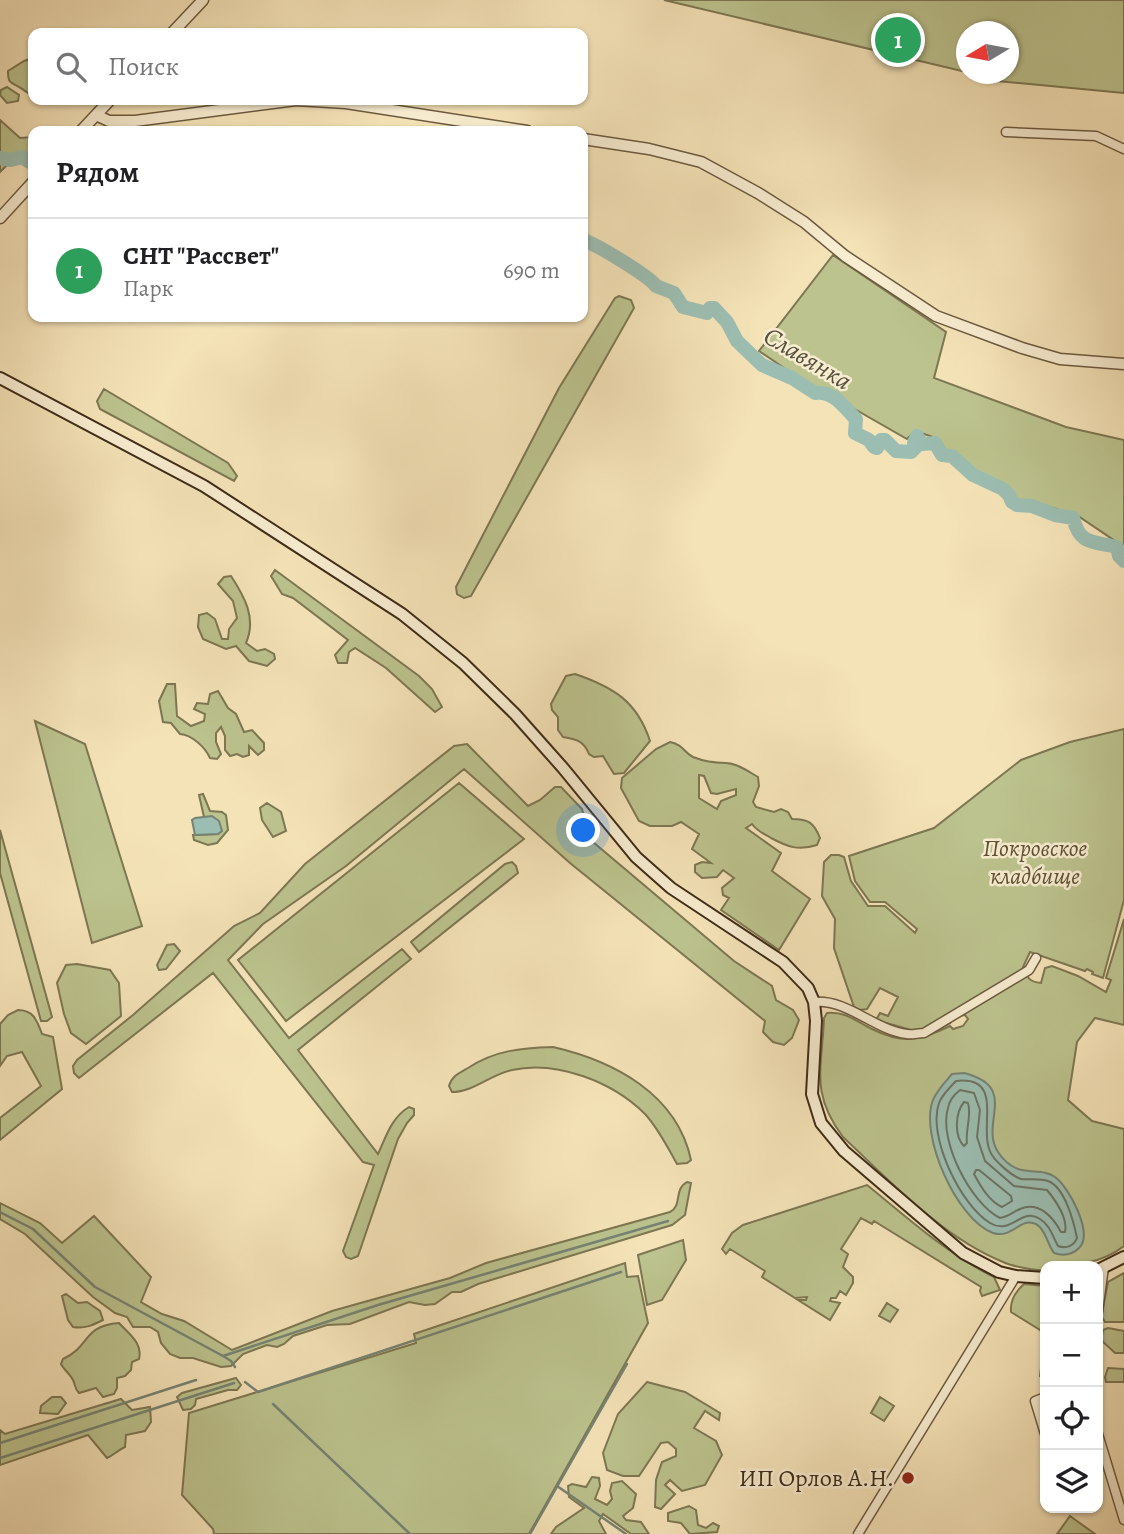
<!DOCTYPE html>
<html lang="ru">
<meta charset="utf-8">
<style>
:root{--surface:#fff;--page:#f6f6f6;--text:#202124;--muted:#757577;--line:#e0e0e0;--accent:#8f2418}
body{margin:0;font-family:Alegreya,serif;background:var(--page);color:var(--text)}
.controls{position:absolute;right:21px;bottom:21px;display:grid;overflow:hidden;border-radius:14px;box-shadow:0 2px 5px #0004}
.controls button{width:63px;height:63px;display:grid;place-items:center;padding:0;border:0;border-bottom:2px solid var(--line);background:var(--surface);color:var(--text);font:35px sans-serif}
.compass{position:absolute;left:956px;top:21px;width:63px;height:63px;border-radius:50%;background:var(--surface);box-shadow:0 2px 5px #0004;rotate:260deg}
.you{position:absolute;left:584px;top:831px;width:24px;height:24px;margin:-18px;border:5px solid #fff;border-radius:50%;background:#1a73e8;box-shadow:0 0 0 10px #1a73e833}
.badge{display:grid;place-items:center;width:46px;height:46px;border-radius:50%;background:var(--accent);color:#fff;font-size:23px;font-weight:700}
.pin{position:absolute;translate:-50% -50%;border:4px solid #fff;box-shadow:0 2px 7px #0006}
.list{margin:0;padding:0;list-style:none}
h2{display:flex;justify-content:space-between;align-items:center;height:91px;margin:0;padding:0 28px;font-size:30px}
h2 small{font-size:23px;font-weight:400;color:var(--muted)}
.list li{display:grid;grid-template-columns:46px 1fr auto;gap:21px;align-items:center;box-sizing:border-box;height:105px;padding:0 28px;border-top:2px solid var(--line)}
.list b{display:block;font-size:26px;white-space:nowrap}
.list p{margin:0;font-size:23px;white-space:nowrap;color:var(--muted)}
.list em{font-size:23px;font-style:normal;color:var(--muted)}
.icon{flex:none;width:38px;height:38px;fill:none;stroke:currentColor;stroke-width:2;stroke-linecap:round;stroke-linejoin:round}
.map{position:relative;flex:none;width:1124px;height:1534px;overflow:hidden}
.search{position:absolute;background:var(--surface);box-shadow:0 2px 5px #0004;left:28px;top:28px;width:560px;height:77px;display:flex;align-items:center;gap:18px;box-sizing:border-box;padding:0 24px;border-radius:14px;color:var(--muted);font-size:26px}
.panel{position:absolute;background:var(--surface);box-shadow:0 2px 5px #0004;left:28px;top:126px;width:560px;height:196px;border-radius:14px}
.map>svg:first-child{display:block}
.green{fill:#bcc38e;stroke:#7d7752;stroke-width:2;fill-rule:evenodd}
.water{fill:#9cbeb2;stroke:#768374;stroke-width:2}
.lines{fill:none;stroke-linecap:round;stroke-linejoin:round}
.shore{stroke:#6d7464;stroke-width:2}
.stream{stroke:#768374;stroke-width:2.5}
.river{stroke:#9cbeb2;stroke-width:14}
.minor-casing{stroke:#6c593f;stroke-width:11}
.tertiary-casing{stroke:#6c593f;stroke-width:13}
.secondary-casing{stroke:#3e2b17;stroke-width:14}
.minor{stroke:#f8edd1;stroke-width:8}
.tertiary{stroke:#f8edd1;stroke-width:10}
.secondary{stroke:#f8edd1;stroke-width:10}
.poi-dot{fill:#8f2418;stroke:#f8edd1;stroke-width:2.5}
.labels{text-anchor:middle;stroke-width:5;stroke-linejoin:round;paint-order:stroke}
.park-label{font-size:24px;font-style:italic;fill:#5e5135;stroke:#f8edd1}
.poi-label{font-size:24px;fill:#3e2b17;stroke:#f8edd1;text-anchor:end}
.water-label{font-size:26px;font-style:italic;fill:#56503e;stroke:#f8edd1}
</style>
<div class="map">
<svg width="1124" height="1534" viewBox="0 0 1124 1534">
<rect width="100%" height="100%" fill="#f5e3b8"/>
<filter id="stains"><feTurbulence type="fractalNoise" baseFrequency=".00286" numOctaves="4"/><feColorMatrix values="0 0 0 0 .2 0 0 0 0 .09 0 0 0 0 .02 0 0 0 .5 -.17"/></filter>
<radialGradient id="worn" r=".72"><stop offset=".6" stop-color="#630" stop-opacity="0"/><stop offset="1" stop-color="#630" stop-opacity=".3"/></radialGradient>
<!-- green -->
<path class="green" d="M664,0H1124V93L997,81L972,74H1009V32H967L966,72Z
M33,58V95C26,93 25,90 19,87C10,82 8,83 8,71L24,61Z
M7,87L19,95L18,101L7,103L0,95L1,90Z
M0,120L20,138L33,137V156L26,163L11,161L0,172Z
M833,255L946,332L934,378L1066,427L1124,440V547L1078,516L1041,504L1018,500L1002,484L984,477L947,453L939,439L915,431L907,439L790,372L759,351Z
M619,296L631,300L634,308L471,596L464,598L457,594L456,587L559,388L615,298Z
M104,389L228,463L237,476L234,481L100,409L97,401Z
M275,570L419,676L432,689L442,707L435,712L386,668L355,648L349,652L347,663H338L335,655L348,640L293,598L282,594L271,576Z
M231,576C244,596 257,618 246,643L257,651L265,649L274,654L275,659L267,666L249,661L236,646L226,649L203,639L198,627L199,615L207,613L215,619L222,639H228L229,629L237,618L233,601L218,584L224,577Z
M575,674C613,687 637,701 650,741L624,773L614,774L603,756L594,757L589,754C584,741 576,739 563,737L558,730V717L552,710L551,704L566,676Z
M167,684H175L177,716L191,726L204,721L205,714L194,709L197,703L208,704L210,694L218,691L228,708L236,714L244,732L252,730L264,743V750L258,755L249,746V755L243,757L237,754L230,756L225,750V736L221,727L216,733V742L221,754L217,759L210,758C205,747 192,735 180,734L171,723L163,722L159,701Z
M35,721L85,744L142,926L92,943Z
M1124,729V900L1103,978L1092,974L1093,972L1087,969L1085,971L1030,952L1023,967C1027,977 1029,982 1041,983L1045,968L1052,966L1078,976L1106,992L1111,980L1106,978L1124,919V1025L1095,1018L1077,1042L1068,1100L1092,1121L1124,1129V1246C1101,1264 1074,1266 1045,1266V1271C1031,1269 1016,1268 1003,1262C943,1238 890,1181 843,1137C810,1093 822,1069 824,1018L827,1013C846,1011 857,1022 872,1029C904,1045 921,1040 950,1026L953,1029L963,1026L968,1019L965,1015L958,1016L918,1032L876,1020L880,1013L888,1016L898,997L880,988L867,1009L860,1010L854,1007L834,948L835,919L822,896L824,862L831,855H839L844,857L851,881L868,906H885L915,933L917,929L885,902H870L855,881L849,856L934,828L1021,760L1070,742Z
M670,742C684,745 683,752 693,757C703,761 716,763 726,763C737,763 749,772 758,777L759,786L753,802L756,807L774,812L781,809L788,812L792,819C809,819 814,823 820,838L817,845C798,851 788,847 771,838C763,833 758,832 752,824L746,828L781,853L772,871L810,899L779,950L721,910L729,898L723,895L722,888L734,878L723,870L717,877L702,878L695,872V865L702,862L711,863L692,849L699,834L681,822L672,826H650L639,821L621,788L622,778L656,749ZM699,775L704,776L711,793L717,794L736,789V795L721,801L717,809L699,798Z
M467,744L528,806L540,800L555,787H561L582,809L584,816L573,822L580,831L734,961L772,986L776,1000L793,1010L799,1020L792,1038L784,1045L773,1042L763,1032L765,1021L570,863L464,769L346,866L263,924L228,960L289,1038L402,949L411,959L298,1050L378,1154C386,1137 391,1118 409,1107L414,1109V1115L407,1123L398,1139L358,1256L351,1259L346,1257L343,1251L374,1165L363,1162L213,973L79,1078L74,1073L73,1066L77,1060L133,1015L234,926L260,913L305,864L454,746Z
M459,783L524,839L286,1021L238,960Z
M203,794L210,811L222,812L226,815L228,830L217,843L208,845L194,840L193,835L218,834L212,817H204L199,795Z
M267,803L281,812L286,831L273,837L262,820L260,808Z
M0,830L52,1017L47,1021H41L0,873Z
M512,862L516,866L518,873L419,952L411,942L505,864Z
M174,944L180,951L166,969L159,970L157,965L167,945Z
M77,964L110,970L119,983L121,1016L86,1044L71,1033L64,1014L57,983L66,965Z
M18,1010C34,1010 37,1021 42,1034L53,1037L62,1089L0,1140V1118L41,1086L22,1052L7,1056L0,1066V1024L8,1015Z
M553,1047C614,1061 677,1094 691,1160L687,1163L677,1164C668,1148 658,1128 645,1114C613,1082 557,1060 512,1070C491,1074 474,1092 452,1092L449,1086C452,1076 459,1073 468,1068C495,1050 522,1048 553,1047Z
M687,1182L691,1183L685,1215L672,1225L478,1284L461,1292H452L435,1304L425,1305L409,1302L350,1324L327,1325L293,1336L284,1344L277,1347L267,1345L243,1354L231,1366L221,1367L193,1358H180L170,1354L161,1343L158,1332L150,1327H133L127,1317L115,1313L93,1297L25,1234L0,1219V1203L40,1223L62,1243L94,1216L151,1277L141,1302L162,1314L184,1321L232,1350L332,1311L450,1278L486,1263L670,1212C683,1205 673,1190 687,1182Z
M867,1185C908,1218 947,1254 994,1277L1000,1290L982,1296L980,1291L981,1287L874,1221L872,1224L861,1218L841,1249L848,1254L843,1267L853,1277V1283L846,1295L840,1291L836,1298H831L830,1301L840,1303L830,1320L798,1300H806L807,1297L795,1298L762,1277L765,1271L730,1249L726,1254L722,1249L732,1233L743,1225Z
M683,1240L686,1260L662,1300L647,1305L638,1255Z
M625,1263L627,1277L638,1276L648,1323L529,1534H214L213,1529L182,1495L189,1413L416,1343L414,1334Z
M1124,1273V1322H1105L1101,1316L1108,1282Z
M1024,1284L1045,1286V1378L1040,1376L1045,1337L1040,1330L1011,1312C1010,1301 1016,1291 1024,1284Z
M66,1294L78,1303L87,1302L100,1311L103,1320C93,1325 85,1329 73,1327L68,1320L62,1296Z
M887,1303L898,1310L890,1322L879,1316Z
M119,1323C129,1334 143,1343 139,1359L132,1362L131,1370L125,1376L117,1378V1388L114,1394L103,1397L96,1388L79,1393C74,1388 76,1386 73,1380C70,1374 64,1370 61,1364L63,1359C91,1346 82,1326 119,1323Z
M1108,1328L1124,1331V1353H1115L1101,1340L1103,1330Z
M1108,1368L1124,1369V1382H1106L1105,1377Z
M236,1378L241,1385L237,1390H228L196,1399L195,1405L191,1409L183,1410L177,1397L182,1393Z
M647,1382L685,1392L720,1413L719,1420L705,1411L694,1428L716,1441L722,1455L705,1485L682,1491L670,1480L665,1485L675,1494L661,1509L655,1507L656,1480L662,1462L676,1456V1449L668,1442L661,1443L639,1476H623L607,1470L603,1453L618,1414Z
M52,1397H61L66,1403L58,1414L40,1413L41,1406Z
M880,1397L894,1406L884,1421L871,1413Z
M121,1399L132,1410L150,1407L151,1422L145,1431L126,1435L125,1447C118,1450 114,1455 107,1458L88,1435L0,1465V1430L5,1434Z
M592,1477L599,1478L600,1486L595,1499L607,1505L612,1499L610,1491L612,1483L622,1481L636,1494L633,1508L623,1516L626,1520L641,1522L649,1534H631L603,1514L599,1521L606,1534H551L556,1527L584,1508L569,1497L568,1486L572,1484L586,1487Z
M689,1506L696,1510L698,1525L706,1528L713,1523L719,1526L717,1532L690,1534L681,1523L668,1521V1513Z
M1070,1516L1095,1534H1057Z"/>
<!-- water -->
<path class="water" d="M212,816L219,821L222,831L218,834L195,835L192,820L195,818Z
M964,1073C1020,1087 979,1123 998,1152C1017,1181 1039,1165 1055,1177C1069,1187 1094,1234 1079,1248C1072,1255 1063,1256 1054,1253C1047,1244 1045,1226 1033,1223C1020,1219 1011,1239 993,1233C957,1220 919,1135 933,1100C937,1090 946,1081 952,1074Z"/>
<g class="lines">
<!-- shore -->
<path class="shore" d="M956,1081C1007,1075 976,1131 992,1155C997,1163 1012,1176 1021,1179C1030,1180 1040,1178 1048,1181C1065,1187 1074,1223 1077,1238C1074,1246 1066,1249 1058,1246C1053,1237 1050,1225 1040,1219C1022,1206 1011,1236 990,1223C961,1206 927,1136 939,1103C942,1095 950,1087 956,1081Z
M960,1090L974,1093L980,1110L977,1137L985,1161L1014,1186L1047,1190C1056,1201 1068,1218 1065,1232H1061C1053,1217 1039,1201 1020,1209C1013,1212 1008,1217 1000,1218C971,1204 938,1140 948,1108C949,1101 955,1094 960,1090Z
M964,1102L968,1103C972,1116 965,1130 967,1143L964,1146C954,1136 955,1113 964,1102Z
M976,1170H979L1011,1196L1012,1201L1002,1207C989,1201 981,1187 974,1174Z"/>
<!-- stream -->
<path class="stream" d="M933,1032L950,1023
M0,1212L33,1229L95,1287L223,1356L231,1361L235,1367
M223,1356L378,1305L668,1221
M245,1382L258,1392L621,1272
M273,1404L410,1534
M0,1443L196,1380
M0,1458L234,1383
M557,1486L626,1534
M530,1534L627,1364"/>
<!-- river -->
<path class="river" d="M0,158L11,160L22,157L33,164
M583,240C596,244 649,276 656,286L674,293L683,307L707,313L710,308H714L727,322L737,341L762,365L792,378L815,393C833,390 844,407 856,419L855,433L869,440L874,447L877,448L881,440H885L896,451L911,452L916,447L914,443L917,436L922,444L935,443L942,455L952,456L973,475L1003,489L1009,495L1012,502L1017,505L1032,506L1055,515L1073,518C1080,545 1092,541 1117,547L1119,556L1124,561"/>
<defs>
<path id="minor" d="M1006,132L1096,136L1124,149
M814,1002C848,999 874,1030 907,1034C912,1035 918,1033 924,1033L1029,970L1036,958
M1098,1312L1104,1267
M1045,1397L1035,1401L1045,1434
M1098,1434L1124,1520
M858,1534L1016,1276"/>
<path id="tertiary" d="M172,33L203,0
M96,115L109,121H135L296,100L346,103L527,131
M81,131L110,100
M583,139L649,149L701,162L758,193L804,222L845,256L936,316L1022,348L1060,359L1124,364
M0,218L33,182"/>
<path id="secondary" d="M0,378L204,486L402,614L463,663L515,714L563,768L636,857L671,888L783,962L808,988L814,1002L816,1021L812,1094L821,1123L844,1151L963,1253L999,1272L1016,1276L1045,1278
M1098,1270L1124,1257"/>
</defs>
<!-- minor casing -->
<use href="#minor" class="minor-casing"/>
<!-- tertiary casing -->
<use href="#tertiary" class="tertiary-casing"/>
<!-- secondary casing -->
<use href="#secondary" class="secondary-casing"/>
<!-- minor -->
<use href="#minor" class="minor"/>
<!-- tertiary -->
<use href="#tertiary" class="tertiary"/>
<!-- secondary -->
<use href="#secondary" class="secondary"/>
</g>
<!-- markers -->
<circle class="poi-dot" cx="908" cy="1478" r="7"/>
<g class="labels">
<!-- park labels -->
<g class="park-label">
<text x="1035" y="856">Покровское<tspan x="1035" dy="28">кладбище</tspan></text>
</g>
<!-- poi labels -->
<g class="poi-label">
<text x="894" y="1486">ИП Орлов А.Н.</text>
</g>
<!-- water labels -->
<g class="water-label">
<text transform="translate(808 358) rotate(31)" y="9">Славянка</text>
</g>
</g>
<rect width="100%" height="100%" filter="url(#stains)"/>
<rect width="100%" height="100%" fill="url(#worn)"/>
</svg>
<div class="controls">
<button>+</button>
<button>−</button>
<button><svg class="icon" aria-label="locate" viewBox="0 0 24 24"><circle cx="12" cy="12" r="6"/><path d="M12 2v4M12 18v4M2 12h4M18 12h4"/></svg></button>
<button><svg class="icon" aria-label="layers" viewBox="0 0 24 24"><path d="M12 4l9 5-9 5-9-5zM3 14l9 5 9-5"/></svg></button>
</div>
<svg class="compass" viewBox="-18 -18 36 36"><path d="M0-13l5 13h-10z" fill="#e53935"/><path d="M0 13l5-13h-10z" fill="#757577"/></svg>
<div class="you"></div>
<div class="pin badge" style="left:898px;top:40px;background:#2e9e5b">1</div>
<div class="search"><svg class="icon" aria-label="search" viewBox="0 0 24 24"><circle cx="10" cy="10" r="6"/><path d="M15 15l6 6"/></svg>Поиск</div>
<section class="panel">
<h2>Рядом<small></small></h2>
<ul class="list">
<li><span class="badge" style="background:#2e9e5b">1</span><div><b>СНТ &quot;Рассвет&quot;</b><p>Парк</p></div><em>690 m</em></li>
</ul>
</section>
</div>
